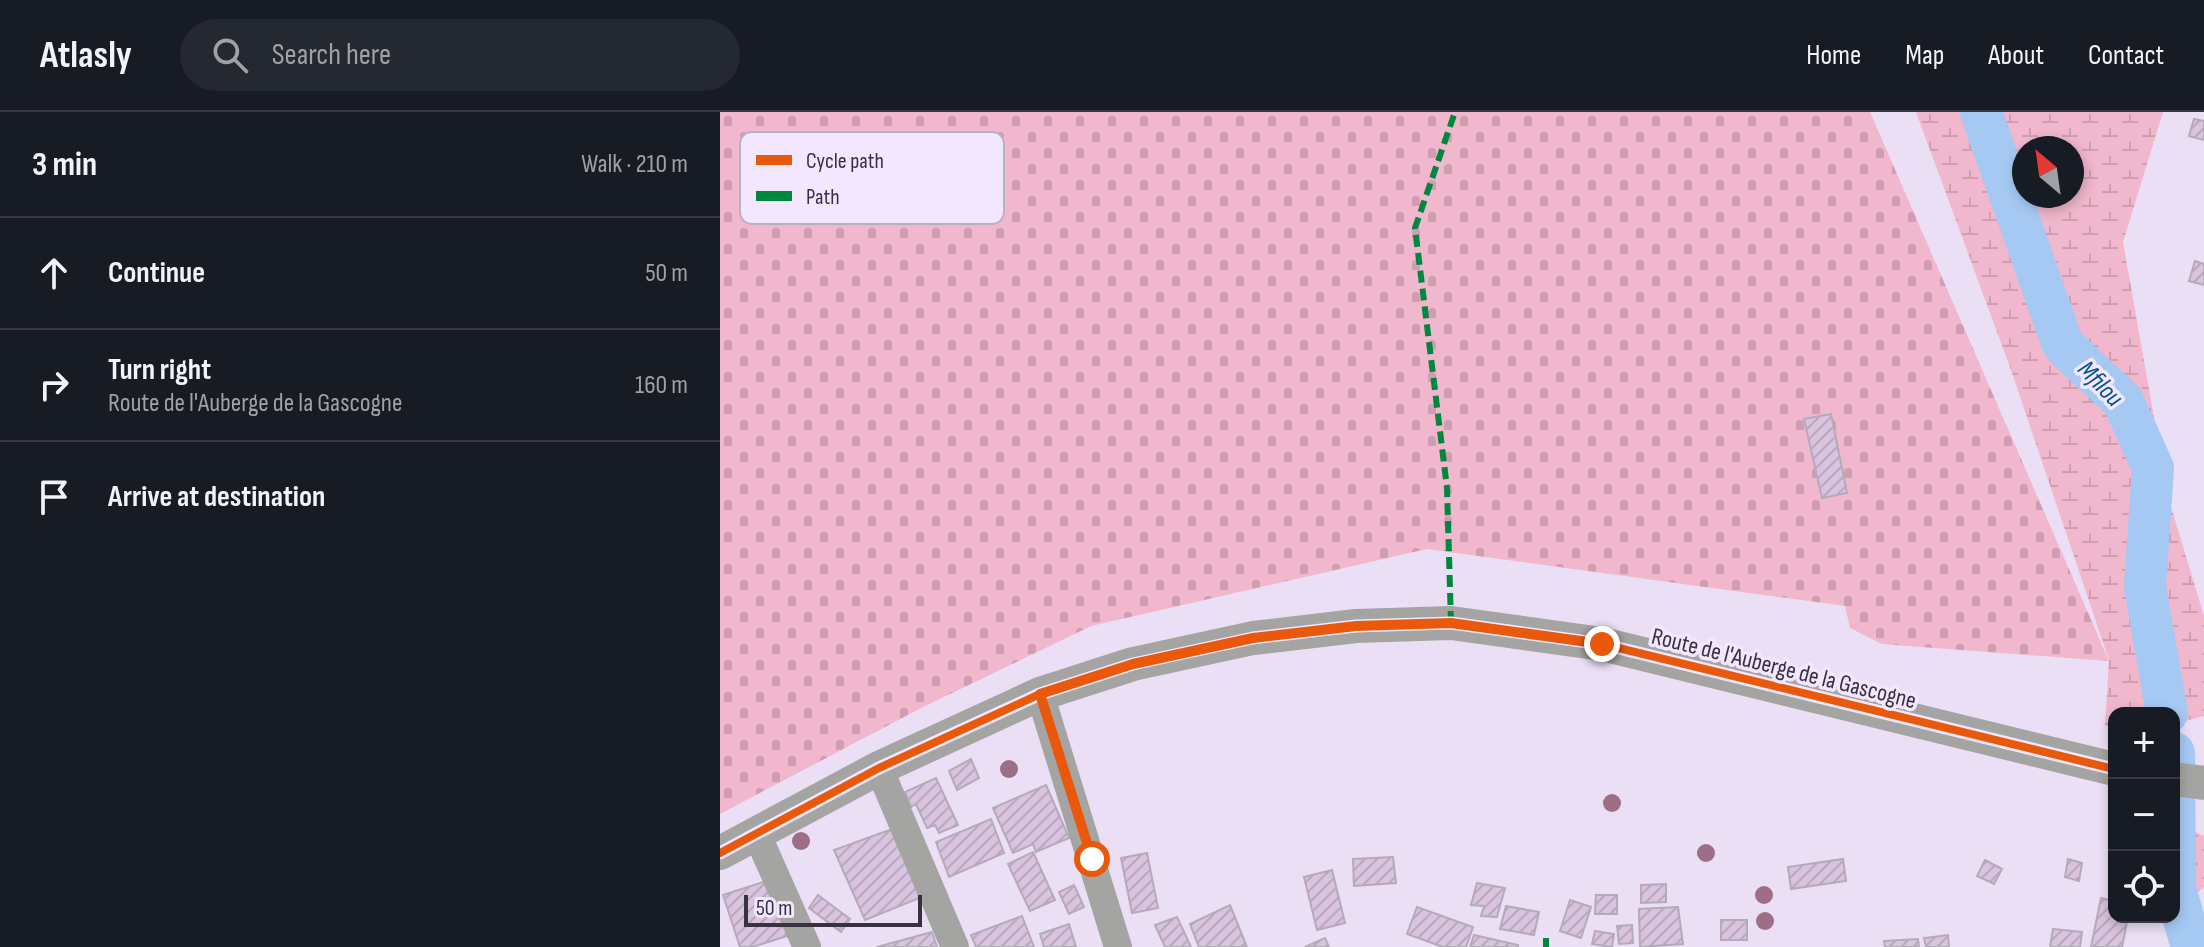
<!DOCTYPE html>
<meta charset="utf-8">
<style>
:root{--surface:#171b24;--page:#242831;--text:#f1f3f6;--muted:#9ea1a6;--line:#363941}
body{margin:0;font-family:"Sofia Sans Condensed",sans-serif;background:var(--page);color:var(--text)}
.controls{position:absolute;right:24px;bottom:24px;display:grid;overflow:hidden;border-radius:16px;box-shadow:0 4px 12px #0003}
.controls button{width:72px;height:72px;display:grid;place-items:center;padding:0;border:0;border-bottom:2px solid var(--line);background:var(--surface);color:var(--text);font:40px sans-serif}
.compass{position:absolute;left:1292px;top:24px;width:72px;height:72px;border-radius:50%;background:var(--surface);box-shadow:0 4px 12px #0003;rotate:331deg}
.scale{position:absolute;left:24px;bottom:20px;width:178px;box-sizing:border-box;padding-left:8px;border:4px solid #383140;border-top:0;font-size:22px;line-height:28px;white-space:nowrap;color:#383140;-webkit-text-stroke:6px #f2e7ff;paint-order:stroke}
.stop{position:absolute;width:24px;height:24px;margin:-18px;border:6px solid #ea580c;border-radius:50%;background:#fff}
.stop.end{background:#ea580c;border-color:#fff;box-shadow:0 2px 8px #0008}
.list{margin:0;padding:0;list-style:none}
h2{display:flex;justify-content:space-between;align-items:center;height:104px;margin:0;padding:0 32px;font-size:34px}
h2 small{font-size:26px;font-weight:400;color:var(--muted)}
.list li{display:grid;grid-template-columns:52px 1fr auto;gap:24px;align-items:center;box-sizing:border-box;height:112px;padding:0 32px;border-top:2px solid var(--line)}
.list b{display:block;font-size:30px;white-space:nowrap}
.list p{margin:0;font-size:26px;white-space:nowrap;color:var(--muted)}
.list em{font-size:26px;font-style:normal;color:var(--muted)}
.icon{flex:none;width:44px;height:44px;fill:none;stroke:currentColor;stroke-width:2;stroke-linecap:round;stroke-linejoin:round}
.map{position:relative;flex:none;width:1484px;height:835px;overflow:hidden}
header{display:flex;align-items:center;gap:48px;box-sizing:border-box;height:112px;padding:0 40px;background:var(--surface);border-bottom:2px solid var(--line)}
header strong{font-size:38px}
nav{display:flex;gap:44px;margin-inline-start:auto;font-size:28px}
.search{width:560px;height:72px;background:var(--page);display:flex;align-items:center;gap:20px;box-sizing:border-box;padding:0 28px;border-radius:44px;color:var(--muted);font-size:30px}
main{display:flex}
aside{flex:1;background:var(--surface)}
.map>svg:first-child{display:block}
.wetland{fill:url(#wetland-marsh);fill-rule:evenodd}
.cemetery{fill:url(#cemetery-stones)}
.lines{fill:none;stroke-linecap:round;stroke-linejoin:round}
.river{stroke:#a5c9f3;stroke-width:42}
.building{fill:url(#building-hatch);stroke:#b5aaba;stroke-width:2}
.minor{stroke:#a4a4a3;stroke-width:28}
.tertiary{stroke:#a4a4a3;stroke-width:34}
.quiet{stroke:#00873e;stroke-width:6;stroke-dasharray:12 6;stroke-linecap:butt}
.cycleway-casing{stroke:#f2e7ff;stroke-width:13}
.cycleway{stroke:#e8590c;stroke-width:8}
.tree{fill:#9e6e86}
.route{stroke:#ea580c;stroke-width:10}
.labels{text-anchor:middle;stroke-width:7;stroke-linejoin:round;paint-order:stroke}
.street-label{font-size:24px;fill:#383140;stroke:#f2e7ff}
.water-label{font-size:26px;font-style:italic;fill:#045389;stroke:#f2e7ff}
.key{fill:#f2e7ff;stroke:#bab0c6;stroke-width:2}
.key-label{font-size:22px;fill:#383140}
</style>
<header>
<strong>Atlasly</strong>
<div class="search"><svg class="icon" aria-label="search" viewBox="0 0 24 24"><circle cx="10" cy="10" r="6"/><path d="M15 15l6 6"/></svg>Search here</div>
<nav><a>Home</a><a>Map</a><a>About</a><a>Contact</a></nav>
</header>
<main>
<aside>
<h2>3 min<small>Walk · 210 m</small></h2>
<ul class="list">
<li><svg class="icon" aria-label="ahead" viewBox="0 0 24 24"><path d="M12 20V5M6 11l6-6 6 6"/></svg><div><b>Continue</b></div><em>50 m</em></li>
<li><svg class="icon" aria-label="right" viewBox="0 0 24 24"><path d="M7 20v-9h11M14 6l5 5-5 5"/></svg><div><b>Turn right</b><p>Route de l'Auberge de la Gascogne</p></div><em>160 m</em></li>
<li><svg class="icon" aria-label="arrive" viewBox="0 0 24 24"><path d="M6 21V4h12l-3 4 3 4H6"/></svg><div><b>Arrive at destination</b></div></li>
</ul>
</aside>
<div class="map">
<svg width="1484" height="835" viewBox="0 0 1484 835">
<defs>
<pattern id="wetland-marsh" width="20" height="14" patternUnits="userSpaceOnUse" patternTransform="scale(2)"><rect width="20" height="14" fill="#f1b7cc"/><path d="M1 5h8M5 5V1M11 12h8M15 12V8" fill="none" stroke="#cf9eb0"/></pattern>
<pattern id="cemetery-stones" width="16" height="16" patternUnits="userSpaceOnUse" patternTransform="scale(2)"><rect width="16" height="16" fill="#f1b7cc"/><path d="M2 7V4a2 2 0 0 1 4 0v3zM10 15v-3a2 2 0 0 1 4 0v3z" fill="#cf9eb0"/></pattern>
<pattern id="building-hatch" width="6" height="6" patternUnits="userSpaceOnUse" patternTransform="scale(2)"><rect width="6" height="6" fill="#d9c3de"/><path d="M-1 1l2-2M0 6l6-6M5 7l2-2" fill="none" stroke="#bba8c0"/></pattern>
</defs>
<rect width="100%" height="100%" fill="#eadff5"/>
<!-- wetland -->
<path class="wetland" d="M1196,0H1443L1403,130L1448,385L1484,504V604L1454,612V601H1394V616L1385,614L1389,548L1291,258ZM1304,36H1352V84H1304Z
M1454,711L1484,724V775L1476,782L1484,807V835H1456L1446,805H1454Z"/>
<!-- cemetery -->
<path class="cemetery" d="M0,0H1150L1389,549L1162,532L1130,516L1125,494L707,437L371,514L203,595L0,702Z"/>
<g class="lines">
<!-- river -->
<path class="river" d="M1261,0L1343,233L1403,289L1433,356L1425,475L1447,601
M1454,641L1455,777L1472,835"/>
</g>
<!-- building -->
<path class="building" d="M1474,7L1484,9V28L1469,24Z
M1475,149L1484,152V173L1469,169Z
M1111,302L1127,381L1102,386L1084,307Z
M251,647L259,666L237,678L229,659Z
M216,666L238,713L219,721L215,713L207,716L196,692L191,695L185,680Z
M326,673L349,726L316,740L313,732L293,741L273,696Z
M271,707L284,741L229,765L216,730Z
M175,716L202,785L145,808L114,738Z
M313,740L335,788L310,799L288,752Z
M427,741L438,796L412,801L401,746Z
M673,745L676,771L634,774L633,747Z
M1123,747L1126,769L1071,777L1068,755Z
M1348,747L1362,751L1359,769L1345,765Z
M1265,748L1282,757L1274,772L1257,764Z
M612,758L625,811L597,818L584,765Z
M50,768L70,823L32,835H20L3,783Z
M757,771L785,776L777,805L761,804L764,794L751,793Z
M946,772V790L921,791V773Z
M354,773L364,795L349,802L339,780Z
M98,783L130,807L121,820L89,796Z
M876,783H897V802H875Z
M1381,786L1394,789V805H1408L1402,835H1371Z
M850,788L871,795L861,826L840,819Z
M510,793L527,835H479L470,812Z
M786,794L819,800L814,823L780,817Z
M697,795L753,815L746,835H723L687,822Z
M958,795L963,832L920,835L919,797Z
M302,804L314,835H256L251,823Z
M457,805L471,835H445L435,813Z
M1001,808H1027V828H1001Z
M349,812L356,835H324L320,822Z
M912,813L913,831L899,832L897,814Z
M1333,817L1362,820L1360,835H1330Z
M875,819L894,822L892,835L872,832Z
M212,820L217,835H157Z
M754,823L798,833V835H750Z
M1228,823L1229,835H1206L1204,826Z
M605,826L609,835H585Z
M1198,827L1199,835H1165L1164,829Z"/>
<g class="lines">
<!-- minor -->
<path class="minor" d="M320,582L398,835
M159,656L235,835
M36,720L87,835"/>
<!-- tertiary -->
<path class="tertiary" d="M1454,667L1484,671
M0,741L159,656L320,582L413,552L533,526L636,514L731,511L882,532L1394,657"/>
<!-- quiet -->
<path class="quiet" d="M731,511L727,376L695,116L735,0
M826,826V835"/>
<defs>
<path id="cycleway" d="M0,741L159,656L320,582L413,552L533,526L636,514L731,511L882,532L1394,657"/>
</defs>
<!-- cycleway casing -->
<use href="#cycleway" class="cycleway-casing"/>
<!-- cycleway -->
<use href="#cycleway" class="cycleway"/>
</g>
<!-- trees -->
<g class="tree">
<circle cx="289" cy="657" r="9"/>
<circle cx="892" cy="691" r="9"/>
<circle cx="81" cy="729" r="9"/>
<circle cx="986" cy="741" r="9"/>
<circle cx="1044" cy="783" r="9"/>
<circle cx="1045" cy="809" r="9"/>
</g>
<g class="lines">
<!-- route -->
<path class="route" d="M372,747L320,582L413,552L533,526L636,514L731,511L882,532"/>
</g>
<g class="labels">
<!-- street labels -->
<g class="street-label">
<text transform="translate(1064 556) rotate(14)" y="8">Route de l'Auberge de la Gascogne</text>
</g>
<!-- water labels -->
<g class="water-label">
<text transform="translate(1381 271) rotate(46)" y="9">Mfilou</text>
</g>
</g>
<!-- legend -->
<rect x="20" y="20" width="264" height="92" rx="12" class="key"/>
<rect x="36" y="43" width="36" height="10" fill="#e8590c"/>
<rect x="36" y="79" width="36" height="10" fill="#00873e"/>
<g class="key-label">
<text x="86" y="56">Cycle path</text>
<text x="86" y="92">Path</text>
</g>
</svg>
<div class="controls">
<button>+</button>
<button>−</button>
<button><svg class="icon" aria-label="locate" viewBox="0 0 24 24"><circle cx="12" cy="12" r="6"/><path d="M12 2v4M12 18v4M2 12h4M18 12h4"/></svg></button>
</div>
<svg class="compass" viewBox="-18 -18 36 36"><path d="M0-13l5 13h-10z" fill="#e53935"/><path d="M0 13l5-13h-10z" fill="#9ea1a6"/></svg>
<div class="scale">50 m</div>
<div class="stop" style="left:372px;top:747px"></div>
<div class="stop end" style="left:882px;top:532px"></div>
</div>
</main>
